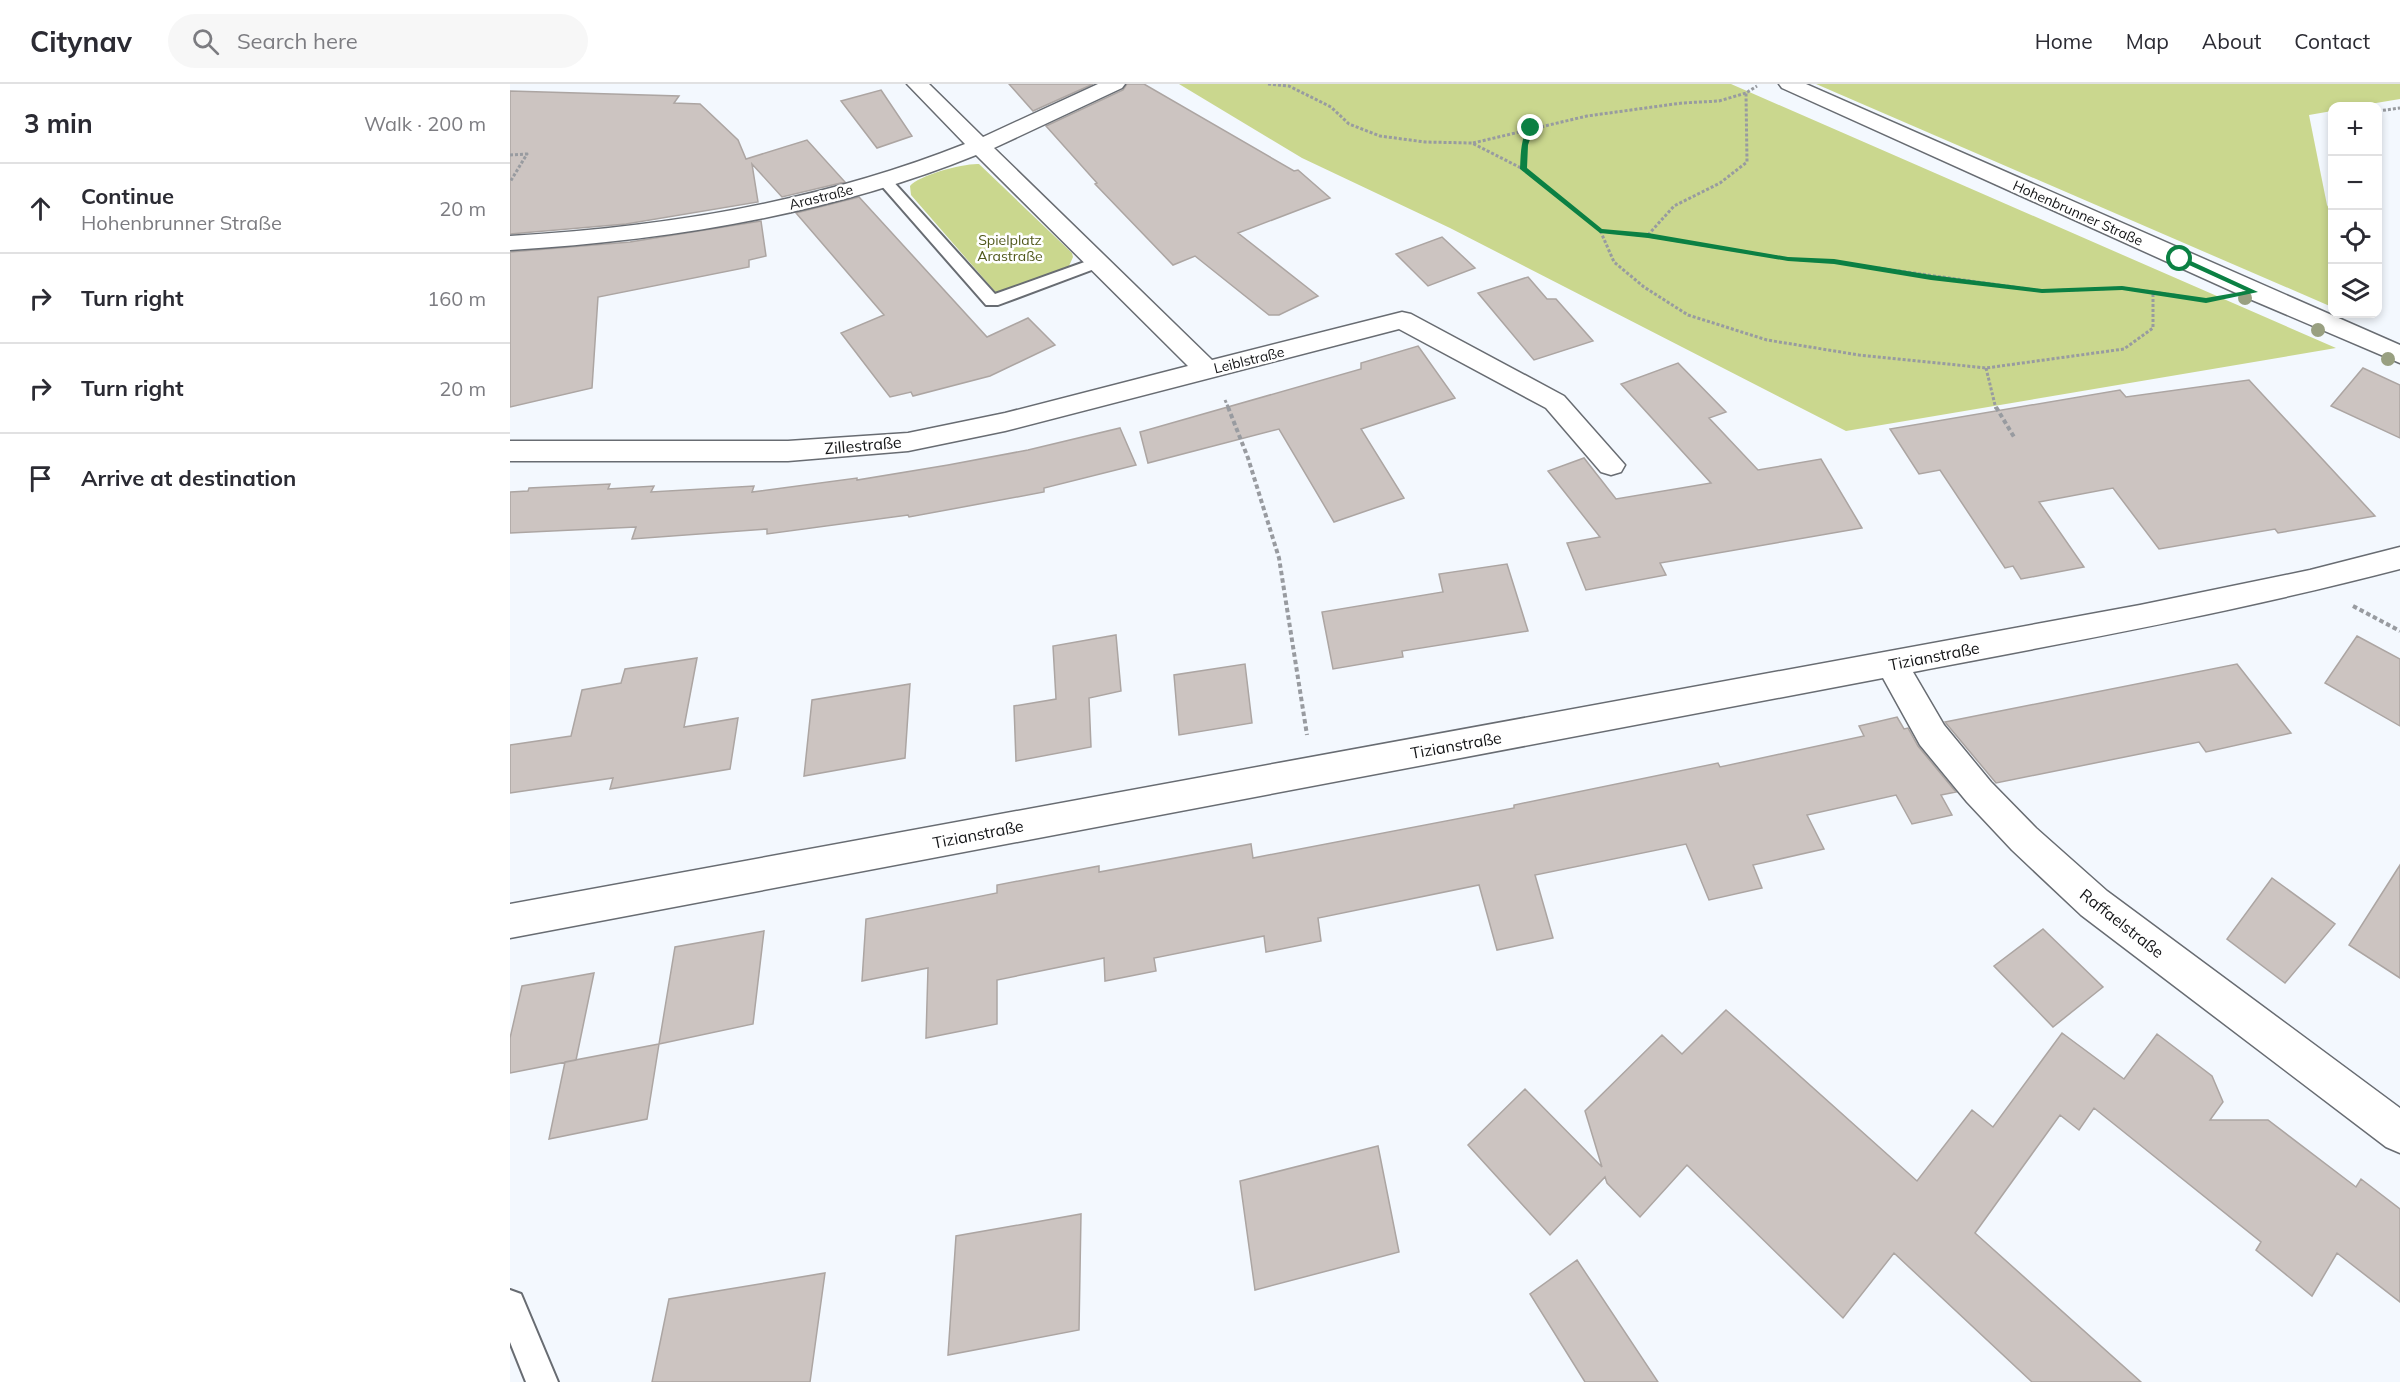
<!DOCTYPE html>
<meta charset="utf-8">
<style>
:root{--surface:#fff;--page:#f7f7f7;--text:#2b2b33;--muted:#7c7c81;--line:#e1e1e2}
body{margin:0;font-family:Mulish,sans-serif;background:var(--page);color:var(--text)}
.controls{position:absolute;right:18px;top:18px;display:grid;overflow:hidden;border-radius:12px;box-shadow:0 3px 9px #0003}
.controls button{width:54px;height:54px;display:grid;place-items:center;padding:0;border:0;border-bottom:2px solid var(--line);background:var(--surface);color:var(--text);font:30px sans-serif}
.stop{position:absolute;width:18px;height:18px;margin:-14px;border:4px solid #0b8043;border-radius:50%;background:#fff}
.stop.end{background:#0b8043;border-color:#fff;box-shadow:0 2px 6px #0008}
.list{margin:0;padding:0;list-style:none}
h2{display:flex;justify-content:space-between;align-items:center;height:78px;margin:0;padding:0 24px;font-size:26px}
h2 small{font-size:20px;font-weight:400;color:var(--muted)}
.list li{display:grid;grid-template-columns:39px 1fr auto;gap:18px;align-items:center;box-sizing:border-box;height:90px;padding:0 24px;border-top:2px solid var(--line)}
.list b{display:block;font-size:22px;white-space:nowrap}
.list p{margin:0;font-size:20px;white-space:nowrap;color:var(--muted)}
.list em{font-size:20px;font-style:normal;color:var(--muted)}
.icon{flex:none;width:33px;height:33px;fill:none;stroke:currentColor;stroke-width:2;stroke-linecap:round;stroke-linejoin:round}
.map{position:relative;flex:none;width:1890px;height:1298px;overflow:hidden}
header{display:flex;align-items:center;gap:36px;box-sizing:border-box;height:84px;padding:0 30px;background:var(--surface);border-bottom:2px solid var(--line)}
header strong{font-size:28px}
nav{display:flex;gap:33px;margin-inline-start:auto;font-size:21px}
.search{width:420px;height:54px;background:var(--page);display:flex;align-items:center;gap:15px;box-sizing:border-box;padding:0 21px;border-radius:33px;color:var(--muted);font-size:22px}
main{display:flex}
aside{flex:1;background:var(--surface)}
.map>svg:first-child{display:block}
.green{fill:#cad78e}
.building{fill:#ccc4c1;stroke:#aca5a2;stroke-width:1.5}
.lines{fill:none;stroke-linecap:round;stroke-linejoin:round}
.lane-casing{stroke:#686c72;stroke-width:4}
.street-casing{stroke:#686c72;stroke-width:3}
.path-far1{stroke:#989ba0;stroke-width:3;stroke-dasharray:3 2;stroke-linecap:butt}
.path{stroke:#989ba0;stroke-width:4;stroke-dasharray:4.5 3;stroke-linecap:butt}
.lane{fill:#fff;fill-rule:evenodd}
.street{fill:#fff;fill-rule:evenodd}
.tree{fill:#99a081}
.route{fill:#0b8043}
.labels{text-anchor:middle;stroke-width:5;stroke-linejoin:round;paint-order:stroke}
.far-street-label{font-size:14px;fill:#131416;stroke:#fff}
.far-park-label{font-size:14px;fill:#50581b;stroke:#fff}
.street-label{font-size:16px;fill:#131416;stroke:#fff}
</style>
<header>
<strong>Citynav</strong>
<div class="search"><svg class="icon" aria-label="search" viewBox="0 0 24 24"><circle cx="10" cy="10" r="6"/><path d="M15 15l6 6"/></svg>Search here</div>
<nav><a>Home</a><a>Map</a><a>About</a><a>Contact</a></nav>
</header>
<main>
<aside>
<h2>3 min<small>Walk · 200 m</small></h2>
<ul class="list">
<li><svg class="icon" aria-label="ahead" viewBox="0 0 24 24"><path d="M12 20V5M6 11l6-6 6 6"/></svg><div><b>Continue</b><p>Hohenbrunner Straße</p></div><em>20 m</em></li>
<li><svg class="icon" aria-label="right" viewBox="0 0 24 24"><path d="M7 20v-9h11M14 6l5 5-5 5"/></svg><div><b>Turn right</b></div><em>160 m</em></li>
<li><svg class="icon" aria-label="right" viewBox="0 0 24 24"><path d="M7 20v-9h11M14 6l5 5-5 5"/></svg><div><b>Turn right</b></div><em>20 m</em></li>
<li><svg class="icon" aria-label="arrive" viewBox="0 0 24 24"><path d="M6 21V4h12l-3 4 3 4H6"/></svg><div><b>Arrive at destination</b></div></li>
</ul>
</aside>
<div class="map">
<svg width="1890" height="1298" viewBox="0 0 1890 1298">
<rect width="100%" height="100%" fill="#f3f8fe"/>
<!-- green -->
<path class="green" d="M669,0H1221L1826,264L1336,347L940,144L792,74Z
M1306,0H1890V15L1848,22H1822V27L1799,31L1817,121L1822,130V223Z
M469,80L562,169L563,173L559,182L488,211L401,111L400,102C409,91 454,79 469,80Z"/>
<!-- building -->
<path class="building" d="M499,0H583L523,27Z
M617,0H634L784,87L788,86L820,114L728,149L808,212L769,231H759L685,172L663,181L585,100L587,99L536,42L613,6Z
M371,6L402,52L367,64L331,17Z
M0,7L169,12L164,19L190,20L228,56L236,75L297,56L335,98L272,113L242,80L248,118L116,140L0,150Z
M349,113L477,253L518,234L545,261L480,292L403,312L401,308L380,313L331,249L374,231L286,129Z
M251,137L256,172L239,176V183L88,213L82,304L0,323V168L120,158Z
M932,153L965,184L918,202L886,170Z
M1018,193L1037,215H1046L1083,257L1024,276L968,209Z
M908,262L945,314L851,345L894,414L824,438L769,345L638,379L630,348L851,285V279Z
M1168,279L1216,328L1199,334L1248,386L1311,375L1352,444L1150,479L1156,491L1076,506L1057,459L1090,453L1038,387L1074,374L1106,415L1201,399L1111,300Z
M1853,284L1890,301V354L1821,322Z
M1739,296L1865,432L1768,449L1765,445L1649,465L1603,404L1529,418L1574,483L1511,495L1503,482L1495,484L1430,386L1409,390L1380,345L1610,306L1616,313Z
M610,344L626,381L534,404V408L399,433L398,431L257,450V445L122,455L126,443L0,449V408L18,407L19,404L100,400L98,405L144,402L141,408L244,402L242,408L347,394V396L438,381L518,366Z
M997,480L1018,547L892,567L893,573L823,585L812,528L933,508L929,490Z
M606,551L611,607L579,614L581,663L506,677L504,622L546,615L543,562Z
M1847,552L1890,575V642L1815,599Z
M187,574L174,643L228,634L220,685L100,705L103,694L0,709V661L61,652L72,606L111,599L115,585Z
M735,580L742,639L669,651L664,591Z
M1727,580L1781,649L1696,668L1689,658L1486,699L1435,638Z
M400,600L395,674L294,692L302,616Z
M1387,633L1394,645L1398,644L1408,662L1446,708L1431,711L1442,731L1402,740L1386,711L1297,731L1314,765L1243,781L1252,804L1199,816L1176,760L1025,791L1043,854L987,866L969,801L808,834L811,857L756,868L754,852L644,874L646,887L595,897L594,874L487,896V940L416,954L418,884L352,897L356,835L487,809V801L589,782V788L741,760L743,774L1004,724V721L1208,679L1210,683L1354,652L1349,642Z
M1890,781V894L1839,861Z
M1762,794L1825,840L1775,899L1717,855Z
M1533,845L1593,903L1543,943L1484,882Z
M254,847L243,940L149,960L165,863Z
M84,889L66,976L0,989V954L12,902Z
M1216,926L1407,1097L1462,1026L1483,1043L1552,949L1614,995L1647,950L1702,992L1713,1018L1700,1036H1758L1846,1103L1851,1095L1890,1125V1218L1827,1169L1802,1212L1746,1166L1751,1158L1584,1024L1569,1046L1550,1031L1465,1149L1631,1298H1522L1384,1169L1333,1234L1177,1081L1130,1133L1097,1099L1095,1093L1040,1151L958,1061L1015,1005L1092,1083L1075,1027L1152,951L1172,970Z
M149,960L137,1035L39,1055L55,978Z
M868,1062L889,1168L745,1206L730,1097Z
M571,1130L569,1246L438,1271L446,1152Z
M1067,1176L1148,1298H1075L1020,1210Z
M315,1189L300,1298H142L159,1215Z"/>
<g class="lines">
<defs>
<path id="lane" d="M375,92L380,94L485,210L583,175H595L597,178L595,181L488,221H476L370,100L367,97Z
M0,1206L11,1210L48,1298H16L0,1258Z"/>
<path id="street" d="M397,0H419L473,53L588,0H615L612,4L484,64L702,276L892,228L901,230L1054,312L1115,381L1111,388L1101,391L1091,388L1036,324L889,245L495,347L398,367L278,377H0V357H278L398,349L495,329L678,282L466,71C318,131 160,156 0,166V152C156,143 309,118 455,60Z
M1269,0H1296L1890,261V279L1735,213L1272,4Z
M1890,463V485C1729,527 1566,557 1403,588L1434,641L1481,698L1526,744L1597,807L1890,1024V1069L1876,1063L1571,831L1502,766L1457,718L1410,661L1373,594L0,854V820L1630,521L1800,486Z"/>
</defs>
<!-- lane casing -->
<use href="#lane" class="lane-casing"/>
<!-- street casing -->
<use href="#street" class="street-casing"/>
<!-- path-far1 -->
<path class="path-far1" d="M758,0L779,2L821,23L839,40L870,52L915,58L962,59L1013,85L1090,146L1104,178L1134,203L1178,231L1257,256L1349,271L1476,284L1614,265L1643,244V208L1669,212
M1868,27L1890,24
M963,59L1077,32L1172,19L1209,17L1236,9
M0,71L17,70L0,98
M1013,85L1015,61L1021,45
M1091,147L1138,152L1278,175L1325,178L1532,207L1612,204L1643,208
M1138,151L1164,122L1210,99L1237,78L1236,9L1247,2
M1476,284L1486,325
M715,316L719,325"/>
<!-- path -->
<path class="path" d="M718,323L738,374L769,474L797,651
M1486,323L1504,353
M1843,522L1890,547"/>
<!-- lane -->
<use href="#lane" class="lane"/>
<!-- street -->
<use href="#street" class="street"/>
</g>
<!-- trees -->
<g class="tree">
<circle cx="1735" cy="214" r="7"/>
<circle cx="1808" cy="246" r="7"/>
<circle cx="1878" cy="275" r="7"/>
</g>
<!-- route -->
<path class="route" d="M1021,42L1024,44L1018,61L1017,84L1092,145L1138,149L1278,173L1324,175L1421,191L1532,205L1612,202L1696,214L1736,207L1668,176L1670,172L1748,208L1696,219L1612,206L1532,209L1421,196L1324,180L1278,177L1138,154L1090,149L1010,85C1011,71 1010,51 1021,42Z"/>
<g class="labels">
<!-- far-street labels -->
<g class="far-street-label">
<text transform="translate(311 113) rotate(-14)" y="5">Arastraße</text>
<text transform="translate(1568 129) rotate(24)" y="5">Hohenbrunner Straße</text>
<text transform="translate(739 276) rotate(-14)" y="5">Leiblstraße</text>
</g>
<!-- far-park labels -->
<g class="far-park-label">
<text x="500" y="161">Spielplatz<tspan x="500" dy="16">Arastraße</tspan></text>
</g>
<!-- street labels -->
<g class="street-label">
<text transform="translate(353 361) rotate(-5)" y="6">Zillestraße</text>
<text transform="translate(1424 572) rotate(-11)" y="6">Tizianstraße</text>
<text transform="translate(946 661) rotate(-10)" y="6">Tizianstraße</text>
<text transform="translate(468 750) rotate(-11)" y="6">Tizianstraße</text>
<text transform="translate(1612 839) rotate(38)" y="6">Raffaelstraße</text>
</g>
</g>
</svg>
<div class="controls">
<button>+</button>
<button>−</button>
<button><svg class="icon" aria-label="locate" viewBox="0 0 24 24"><circle cx="12" cy="12" r="6"/><path d="M12 2v4M12 18v4M2 12h4M18 12h4"/></svg></button>
<button><svg class="icon" aria-label="layers" viewBox="0 0 24 24"><path d="M12 4l9 5-9 5-9-5zM3 14l9 5 9-5"/></svg></button>
</div>
<div class="stop" style="left:1670px;top:175px"></div>
<div class="stop end" style="left:1021px;top:44px"></div>
</div>
</main>
